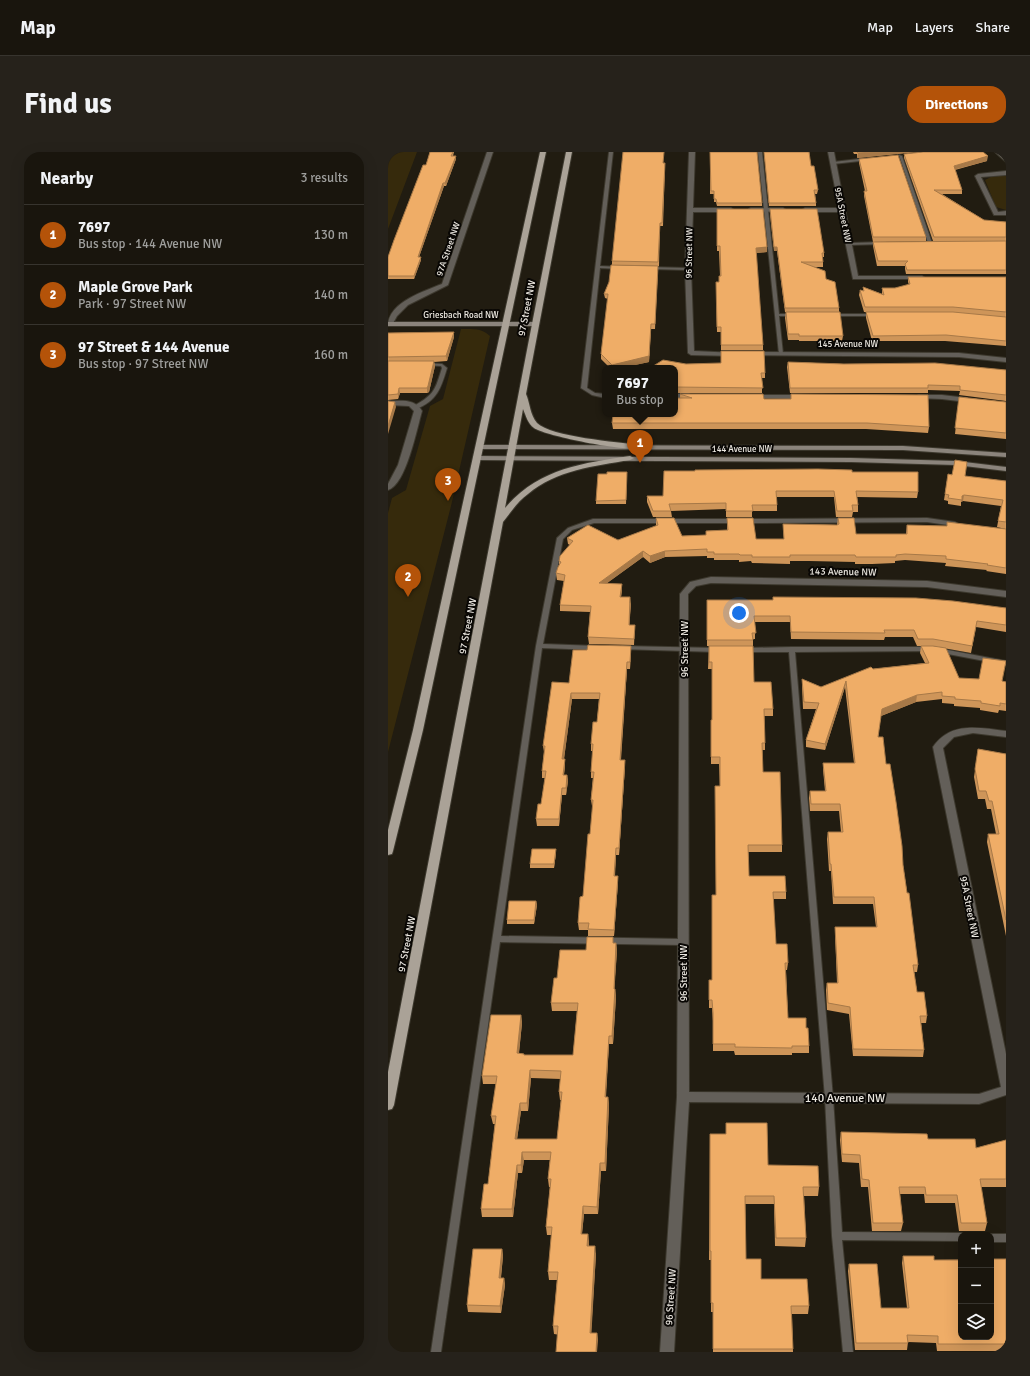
<!DOCTYPE html>
<meta charset="utf-8">
<style>
:root{--surface:#19150d;--page:#26221b;--text:#f1f3f6;--muted:#9f9f9d;--line:#37342e;--accent:#b45309}
body{margin:0;font-family:Signika,sans-serif;background:var(--page);color:var(--text)}
.controls{position:absolute;right:12px;bottom:12px;display:grid;overflow:hidden;border-radius:8px;box-shadow:0 4px 16px #0002}
.controls button{width:36px;height:36px;display:grid;place-items:center;padding:0;border:0;border-bottom:1px solid var(--line);background:var(--surface);color:var(--text);font:20px sans-serif}
.you{position:absolute;left:351px;top:461px;width:14px;height:14px;margin:-10px;border:3px solid #fff;border-radius:50%;background:#1a73e8;box-shadow:0 0 0 6px #1a73e833}
.badge{display:grid;place-items:center;width:26px;height:26px;border-radius:50%;background:var(--accent);color:#fff;font-size:13px;font-weight:700}
.pin{position:absolute;translate:-50% -33px;filter:drop-shadow(0 1px 2px #0008)}
.pin::after{content:'';position:absolute;top:21px;width:14px;height:12px;background:inherit;clip-path:polygon(0 0,100% 0,50% 100%)}
.popup{position:absolute;left:214px;top:213px;width:76px;height:52px;box-sizing:border-box;display:grid;place-content:center;border-radius:8px;background:var(--surface);filter:drop-shadow(0 1px 3px #0005);font-size:13px;white-space:nowrap;color:var(--muted)}
.popup b{font-size:15px;color:var(--text)}
.popup::after{content:'';position:absolute;left:50%;top:100%;margin-left:-8px;border:8px solid transparent;border-top-color:var(--surface)}
.list{margin:0;padding:0;list-style:none}
h2{display:flex;justify-content:space-between;align-items:center;height:52px;margin:0;padding:0 16px;font-size:17px}
h2 small{font-size:13px;font-weight:400;color:var(--muted)}
.list li{display:grid;grid-template-columns:26px 1fr auto;gap:12px;align-items:center;box-sizing:border-box;height:60px;padding:0 16px;border-top:1px solid var(--line)}
.list b{display:block;font-size:15px;white-space:nowrap}
.list p{margin:0;font-size:13px;white-space:nowrap;color:var(--muted)}
.list em{font-size:13px;font-style:normal;color:var(--muted)}
.icon{flex:none;width:22px;height:22px;fill:none;stroke:currentColor;stroke-width:2;stroke-linecap:round;stroke-linejoin:round}
.map{position:relative;flex:none;width:618px;height:1200px;overflow:hidden;border-radius:16px}
header{display:flex;align-items:center;gap:24px;box-sizing:border-box;height:56px;padding:0 20px;background:var(--surface);border-bottom:1px solid var(--line)}
header strong{font-size:19px}
nav{display:flex;gap:22px;margin-inline-start:auto;font-size:14px}
.intro{display:flex;align-items:center;justify-content:space-between;box-sizing:border-box;height:96px;padding:0 24px}
h1{margin:0;font-size:28px}
.button{padding:10px 18px;border-radius:16px;background:var(--accent);color:#fff;font-size:14px;font-weight:700}
main{display:flex;gap:24px;padding:0 24px}
aside{flex:1;background:var(--surface);border-radius:16px;box-shadow:0 4px 16px #0002}
.map>svg:first-child{display:block}
.green{fill:#362a0c}
.lines{fill:none;stroke-linecap:round;stroke-linejoin:round}
.lane-casing{stroke:#3d392e;stroke-width:2}
.street-casing{stroke:#3d392e;stroke-width:2}
.secondary-casing{stroke:#3d392e;stroke-width:2}
.primary-casing{stroke:#3d392e;stroke-width:2}
.lane{fill:#635f59;fill-rule:evenodd}
.street{fill:#635f59;fill-rule:evenodd}
.secondary{fill:#8b847c;fill-rule:evenodd}
.primary{fill:#aaa297;fill-rule:evenodd}
.wall{fill:#ce9559;fill-rule:evenodd}
.shaded-wall{fill:#a77948}
.building{fill:#efad67;stroke:#a77948;fill-rule:evenodd}
.labels{text-anchor:middle;stroke-width:4;stroke-linejoin:round;paint-order:stroke}
.far-street-label{font-size:9px;fill:#ece8e1;stroke:#090704}
.street-label{font-size:10px;fill:#ece8e1;stroke:#090704}
.near-street-label{font-size:12px;fill:#ece8e1;stroke:#090704}
</style>
<header>
<strong>Map</strong>
<nav><a>Map</a><a>Layers</a><a>Share</a></nav>
</header>
<div class="intro"><h1>Find us</h1><a class="button">Directions</a></div>
<main>
<aside>
<h2>Nearby<small>3 results</small></h2>
<ul class="list">
<li><span class="badge">1</span><div><b>7697</b><p>Bus stop · 144 Avenue NW</p></div><em>130 m</em></li>
<li><span class="badge">2</span><div><b>Maple Grove Park</b><p>Park · 97 Street NW</p></div><em>140 m</em></li>
<li><span class="badge">3</span><div><b>97 Street &amp; 144 Avenue</b><p>Bus stop · 97 Street NW</p></div><em>160 m</em></li>
</ul>
</aside>
<div class="map">
<svg width="618" height="1200" viewBox="0 0 618 1200">
<rect width="100%" height="100%" fill="#211c11"/>
<!-- green -->
<path class="green" d="M3,0H29L0,77V7Z
M618,23V58L608,55L597,28L603,25Z
M73,177C84,177 94,176 102,184L63,354L0,600V361L4,346L18,338L42,254L55,247Z"/>
<g class="lines">
<defs>
<path id="lane" d="M221,0H225L212,114L232,115L234,116L232,117L212,116L199,236L207,241L217,242V246L204,243L193,236Z
M370,0H374L391,162H406L408,163L406,164H391L395,202L393,203L391,202Z
M511,3L514,4L544,91V92L540,91Z
M480,6L482,7L481,8L445,12L443,11L445,10Z
M495,90H497V92L461,93L459,92L461,91Z
M260,115L300,116L302,117L300,118L262,117H260Z
M440,162H486L488,163L486,164H440Z
M36,211L54,212L59,216C53,236 49,249 28,257L25,255L26,254C47,242 47,238 54,216L53,214L36,213Z
M287,242H301L304,244L301,246H287Z
M367,243H411L414,245L411,247L365,246L364,245Z
M531,243H554L579,246L582,248L579,250L554,247L529,246V244Z
M539,366L567,370L570,372L567,374L539,370L358,371L355,369L358,367Z
M205,367H347L350,369L347,371H206L184,378L175,387L155,492L209,494L212,496L209,498L154,496L113,784L295,787L298,788L299,790L298,792L295,793L112,790L53,1200H43L148,494L169,386L180,376Z
M234,494L329,496L332,498L329,500L232,497L231,496Z
M404,495H544L618,509V513L544,499L407,500L445,946L454,1080L573,1081L577,1083H573V1089L454,1088L465,1200H455L444,1084L437,946L401,500H356L353,498L356,496Z
M603,1082H618V1090H603V1083H600Z"/>
<path id="street" d="M99,0H105L60,133L20,153L9,164L4,173L0,174C0,150 37,139 54,132Z
M301,0H307L305,56H343L346,58L343,60H305L303,117L306,199L348,201L349,202L346,204L303,203L300,201L297,117Z
M440,0H446L470,124H534L537,126L536,127H465L451,60H417L414,58L417,56H451Z
M607,0H613L618,5V10Z
M618,19V23L593,25L610,60L618,59V63H606L587,24L590,22Z
M363,56H395L398,58L395,60L361,59V57Z
M362,200L571,201L618,206V210L571,205L360,203L359,202Z
M0,249C12,249 27,246 34,259C29,276 18,333 0,338V332L10,313L26,259L21,254L0,253Z
M323,425L539,429L618,439V445L539,435L323,431L308,434L300,442L301,940L591,942L613,935L545,595C563,569 591,576 618,579V585L585,581L566,585L555,596L618,902V943L591,952L301,950L286,1200H272L289,945L292,442L302,430Z"/>
<path id="secondary" d="M0,170H147L150,172L147,174H0Z
M88,293L515,294L618,301V305L515,298L91,297H88Z
M86,304L463,306L568,309L618,315V319L568,313L463,310L89,308L85,306Z"/>
<path id="primary" d="M152,0H158L35,578L5,699L4,702L0,703V678L25,578Z
M178,0H184L138,242C142,251 142,263 149,271C163,285 230,290 251,293L255,295C247,302 157,284 146,276C140,272 138,264 135,257L117,356C150,317 194,311 242,304L246,306L242,308C207,314 168,318 140,342C130,349 123,360 115,370L6,953L4,957L0,958V920L144,172Z"/>
</defs>
<!-- lane casing -->
<use href="#lane" class="lane-casing"/>
<!-- street casing -->
<use href="#street" class="street-casing"/>
<!-- secondary casing -->
<use href="#secondary" class="secondary-casing"/>
<!-- primary casing -->
<use href="#primary" class="primary-casing"/>
<!-- lane -->
<use href="#lane" class="lane"/>
<!-- street -->
<use href="#street" class="street"/>
<!-- secondary -->
<use href="#secondary" class="secondary"/>
<!-- primary -->
<use href="#primary" class="primary"/>
</g>
<!-- wall -->
<path class="wall" d="M42,0H66L65,4L68,7L58,34H56L31,105L33,108L26,127H0V105L38,13Z
M322,0L374,51V54H329L328,50H326V42H322Z
M376,0H421L423,14L430,38L429,42H427L428,51V54H381Z
M465,0H528L469,6V2H466Z
M516,2L599,9L567,18L574,38V42H554L596,68L618,70V122H518L517,117V114H489L485,94V90L545,89L516,6Z
M471,7L538,85V90H485L476,44V39H477L471,11Z
M275,11L277,15L275,74H272L271,114L224,113V109Z
M329,57L379,100L368,101L375,193V198H333V180H329L328,130H331L332,124L331,99H329Z
M382,57L436,101V105H435V115H425L438,127L451,156V160L455,184L454,189H411V188H400L397,166L398,160H397L389,99H386L382,62Z
M270,119L267,177H263L261,210L233,216H222L213,207V202L220,147L217,146L216,142Z
M520,125H618V194L557,189H484L478,166V160H476L471,143L472,138L475,139V135L494,142V136H507L521,133L520,130Z
M66,180V185L59,209L46,210L47,214L41,240L39,241H12L10,247L0,248V181Z
M400,210L618,218V249L571,243L572,239L540,238V241H402L399,215Z
M298,212L377,221V226H374V241H287V216Z
M292,242L376,247H403V242L541,275L540,281L478,277H225L224,271L292,246Z
M571,245L618,250V287L567,282Z
M464,320L530,340L529,346L469,345L470,353V360H465L464,365H448L446,345H389V359H364V365H338V357L283,359L284,365H265L259,350V344H275Z
M560,322L618,329V422L598,419L599,418L557,414L558,411L517,408L507,409V411L484,412H467V410L421,409H402V412L364,411L363,409L351,410V408H326V406H319V404L277,405L262,411L255,405L219,431L234,438L233,445L243,452L241,473H247L246,493L201,492L200,485L202,460L172,459V453L176,429L169,428L168,421L171,413V409L182,393L180,392L179,386L230,388L268,374V366L294,384L318,383V379L339,378V366L368,387H396L395,372L449,373L450,366L468,382H518L519,373L617,377L609,375L613,354L575,349L573,350V354L560,352V349L556,348Z
M239,323L238,352H208V349Z
M319,448L618,456V480L588,475L583,501L544,494H529L525,485H497L496,488L403,487L402,470H367V487H365V494H319Z
M243,494L242,517H239L233,608L237,614L231,703H228L227,724H230V730L226,784H200V778H191L190,771L195,744L202,682L205,654H204L203,648L205,626H203V620L205,599H203V592L209,570L211,547H184L176,607H177V614L176,623H179L180,629L178,643H174L171,674H149L148,667L153,652L157,626H154V619L156,600L155,594L181,531L199,498Z
M321,494L366,530L385,557V564H376L377,591V598H374L375,620L394,693V700H360L361,724L398,740V747H385L388,792L400,811L399,818H398L400,866L418,876L421,894V901H404V903H347L346,899H325V869L324,856H321V828H324L328,743L332,634L331,612H323V568H324V517H320Z
M533,494L571,526L618,530V559L611,558L610,561L592,558V556L566,554V552L554,551V547L528,550L493,564L490,585L498,612L515,713L530,813L529,820H526L529,840L539,864L538,871H533L536,898L535,905L465,904L461,862L439,858L438,838L439,831H449L447,782V775H488L485,752H445L443,719H441L439,687L440,680H453L451,659H422L421,646L422,639H437L435,617V611H466L457,535L437,598L418,595V588L428,557H415L414,533V527L433,535L485,517L537,511L532,501Z
M590,597L618,602V784L599,690L600,682H608L603,657H599L597,647H590L586,625Z
M168,701L166,716H142V712Z
M148,749L149,753L146,772H119V768Z
M226,791H228L229,799L226,837H227L228,845L225,892H221L218,945H220L221,953L218,1019H213L210,1062H196L194,1082H200L201,1094L208,1102L203,1181H209L210,1189L166,1182L165,1174L169,1128H161L160,1120L164,1083H159L158,1075L162,1035H161L160,1027L162,1008H136L134,1021H130L125,1065H94L93,1057L100,1032L107,972H105L103,964L108,932H95L94,924L133,863L134,871L131,901L136,902V903H185L189,859H164L163,851L169,826L198,798ZM143,926L173,927L171,940L172,948H173L169,987H129L133,959H140Z
M338,971L380,1013L431,1035L430,1044H416L418,1086L417,1095L387,1094L386,1052H357L358,1107L373,1127L421,1154L420,1162H404L405,1200H325V1160H323V1108H321L322,982H338Z
M453,980L540,987L588,996L618,988V1035H593L599,1071L597,1079H571L567,1051H537L536,1042H512L515,1071L513,1079H484L480,1035H473L471,1011L454,1010L452,988Z
M114,1097L115,1104L113,1126H116L117,1133L113,1161L80,1160L79,1153Z
M515,1104L546,1108L618,1107V1199H549L548,1191L520,1190L519,1198H467L460,1119L461,1112L493,1156H519L514,1111Z"/>
<!-- shaded-wall -->
<path class="shaded-wall" d="M484,0H528L469,6L470,1Z
M68,4V7L58,34L57,31Z
M600,4L599,9L565,18L566,14Z
M55,31L56,34L30,108V105Z
M379,95V100L368,101V96Z
M386,95H389V99H386Z
M33,105V108L26,127V124Z
M263,172L261,210L233,216H224V213Z
M66,180V185L59,209L58,204Z
M46,209L47,214L41,240L39,241V236Z
M11,236L12,241L10,247V242Z
M7,250L8,255L0,282V274Z
M576,343L575,349L573,350L574,344Z
M255,399V405L211,437V431Z
M277,399V405L262,411V404Z
M234,432V438L232,452V445Z
M242,445L243,452L241,479V473Z
M243,494V500L242,517V510Z
M239,510V517L232,614V608Z
M458,529L457,535L437,598V592Z
M183,541L184,547L175,614L174,607Z
M529,543L528,550L493,564L494,557Z
M177,607V614L175,629V623Z
M237,608V614L231,703V696Z
M179,623L180,629L178,643V636Z
M174,636V643L171,674V667Z
M228,696V703L226,730V724Z
M168,697V701L166,716V712Z
M230,724V730L226,784V778Z
M148,749L149,753L146,772V768Z
M228,791L229,799L226,845V837Z
M227,837L228,845L225,892L224,884Z
M133,863L134,871L130,909L129,901Z
M221,884V892L217,953V945Z
M142,918L143,926L140,959L139,951Z
M220,945L221,953L218,1019L217,1011Z
M132,951L133,959L128,995L127,987Z
M134,1000L136,1008L134,1021L133,1013Z
M212,1011L213,1019L210,1062L209,1055Z
M129,1013L130,1021L125,1065L124,1057Z
M195,1054L196,1062L193,1090V1082Z
M200,1082L201,1090L200,1102L199,1094Z
M207,1094L208,1102L203,1189L202,1181Z
M114,1097L115,1104L112,1133L111,1126Z
M116,1126L117,1133L113,1161L112,1154Z
M209,1181L210,1189L209,1200H208Z"/>
<!-- building -->
<path class="building" d="M42,0H65L63,4H68L57,31H55L30,105H33L26,124H0V105L6,88L35,13H38Z
M235,0H276L275,11H277L274,71H272L270,110L224,109Z
M322,0H369L374,51H329L328,47H326V39H323Z
M376,0H421L423,14H426L430,38H426L428,51H381Z
M469,0H484L470,1Z
M535,0H595L600,4L566,14L574,38H546L596,68L618,70V85H546L516,2Z
M510,3L538,85H485L476,39H479L471,7Z
M329,57H375L379,95L368,96L375,193H333V175H329L328,130H331V124H333L332,94H329Z
M382,57H429L436,101H434L435,110H413L437,119L438,127L447,130L451,156H397L389,95H386Z
M618,89V118H519L517,112L520,109H490L485,90Z
M223,113L270,114L267,172H263L261,204L224,213L213,202L220,142H216L221,130Z
M520,125H618V160L565,155H477L472,138L476,139L475,135L496,143L494,136H507L522,132Z
M398,160H452L455,184H411V182H400Z
M478,160H565L618,165V189L558,183L485,184Z
M66,180L58,204L0,205V181Z
M333,199H376L377,221H373L375,236L287,235V216H262L275,208L298,212L333,211Z
M0,209H46L40,234L39,236H11L10,242L0,243Z
M400,210L456,212L547,211L618,218V243L572,238V234L540,233V236H402Z
M292,242H375L376,247H403V242L540,243L541,275L479,271H224L225,262H287V246H304Z
M571,245L618,250V281L567,276Z
M0,249L7,250L0,274Z
M567,308L579,310L577,324L618,329V370L610,369L615,348L576,343L574,344V348L560,346L561,343L557,342L560,322L564,323Z
M430,317L464,318V320H530V340L468,339L470,353H464L465,359H449L446,339H388L389,353H364L365,359H338V351L281,352L283,359H265L259,344H275L276,319H307V318Z
M219,320H239L238,348L208,349L210,322H219Z
M268,366H286L294,384L318,383V379L340,378L339,366H365L368,387H396L395,372L449,373L451,372L450,366H466L468,382H519V373L559,374V370L618,377V416L599,413L600,412L558,407V404L517,402L508,403V405H468L467,403H402V405H364V403H352L351,402H326V400H319V397L277,399L262,404L255,399L211,431L234,432L232,445H242L241,473H247L246,487L200,485L203,454L172,453L177,423L168,421L170,415L173,410L171,409L172,404L185,389L179,386L200,373L230,388L270,373Z
M385,445L528,446L565,449L618,456V473L589,469L584,494L545,487H530L526,478H496L497,481L403,480L402,464H366L368,481H364L365,488H319V448H385Z
M200,493L243,494L242,510H239L232,608H237L231,696H228L226,724H230L226,778L200,777L201,771H190L192,745L195,744L200,682H202L205,648H203L206,620H203L205,592H203L205,570H209L212,541H183L174,607H177L175,623H179L178,636H174L171,667H148L150,652H153L158,619H154L157,594H155L164,530L181,531L185,498H199Z
M321,494H365L366,530H383L385,557H376L377,591H374L375,620H392L394,693H360L361,724H397L398,740H385L388,792H399L400,811H397L400,866H418V876H420L421,894H404V896L347,895V892H325V861L324,848H321V828H324V743H328L327,634H332V605H323V568H324V510H321Z
M533,494H545L558,496L571,526L591,527L595,506L618,509L614,529L618,530V552L612,551V554L593,551V549L567,547V545L554,544V540L529,543L494,557L490,585H495L498,612H502L508,650L514,694L515,713L519,741H521L530,813H525L529,840H536L539,864H532L536,898L465,897L462,855L440,851L439,831H450L447,775H489L486,745H446L443,712H442L440,680H455L452,652H423L422,639H438L435,611H467L458,529L437,592L418,588L431,551L416,550L414,527L433,535L483,515L485,517L541,511Z
M590,597L618,602V768L600,682H611L604,649H601L598,639H591L587,617Z
M144,697H168L166,712H142Z
M121,749H148L146,768H119Z
M199,785H225V791H228L226,837H227L224,884H221L217,945H220L217,1011H212L209,1055L195,1054L193,1082H200L199,1094H207L202,1181H209L208,1200H168L170,1174H165L170,1120H160L164,1075H158L163,1027H160L163,1000H134L133,1013H129L124,1057H93L96,1032H100L108,964H103L109,924H94L103,863H133L129,901L136,902V903H185L190,851H163L166,826H169L172,798H198ZM142,918L173,919L171,940H174L169,987H127L132,951H139Z
M338,971H379L380,1013L430,1014L431,1035H415L418,1086H388L386,1044H357L358,1107H373V1127H419L421,1154H403L405,1197H325V1151H323V1099H322V982H338Z
M453,980L539,982L540,987H587L588,996L618,988V1027H592L599,1071H573L569,1043H538L537,1035H511L515,1071H485L481,1028L474,1027L472,1003L454,1002Z
M85,1097H114L111,1126H116L112,1154L79,1153Z
M515,1104H546V1108H573V1185H603V1107H618V1192H550V1184L519,1183L520,1191H468L461,1112H489L493,1156H521Z"/>
<g class="labels">
<!-- far-street labels -->
<g class="far-street-label">
<text transform="translate(455 63) rotate(79)" y="3">95A Street NW</text>
<text transform="translate(60 97) rotate(-71)" y="3">97A Street NW</text>
<text transform="translate(301 101) rotate(-89)" y="3">96 Street NW</text>
<text x="73" y="166">Griesbach Road NW</text>
<text x="460" y="195">145 Avenue NW</text>
<text x="354" y="300">144 Avenue NW</text>
</g>
<!-- street labels -->
<g class="street-label">
<text transform="translate(138 156) rotate(-79)" y="4">97 Street NW</text>
<text transform="translate(455 419) rotate(1)" y="4">143 Avenue NW</text>
<text transform="translate(79 474) rotate(-79)" y="4">97 Street NW</text>
<text transform="translate(296 497) rotate(-90)" y="4">96 Street NW</text>
<text transform="translate(582 755) rotate(79)" y="4">95A Street NW</text>
<text transform="translate(18 792) rotate(-79)" y="4">97 Street NW</text>
<text transform="translate(295 821) rotate(-90)" y="4">96 Street NW</text>
<text transform="translate(282 1145) rotate(-86)" y="4">96 Street NW</text>
</g>
<!-- near-street labels -->
<g class="near-street-label">
<text x="457" y="950">140 Avenue NW</text>
</g>
</g>
</svg>
<div class="controls">
<button>+</button>
<button>−</button>
<button><svg class="icon" aria-label="layers" viewBox="0 0 24 24"><path d="M12 4l9 5-9 5-9-5zM3 14l9 5 9-5"/></svg></button>
</div>
<div class="you"></div>
<div class="pin badge" style="left:252px;top:311px">1</div>
<div class="popup"><b>7697</b>Bus stop</div>
<div class="pin badge" style="left:20px;top:445px">2</div>
<div class="pin badge" style="left:60px;top:349px">3</div>
</div>
</main>
